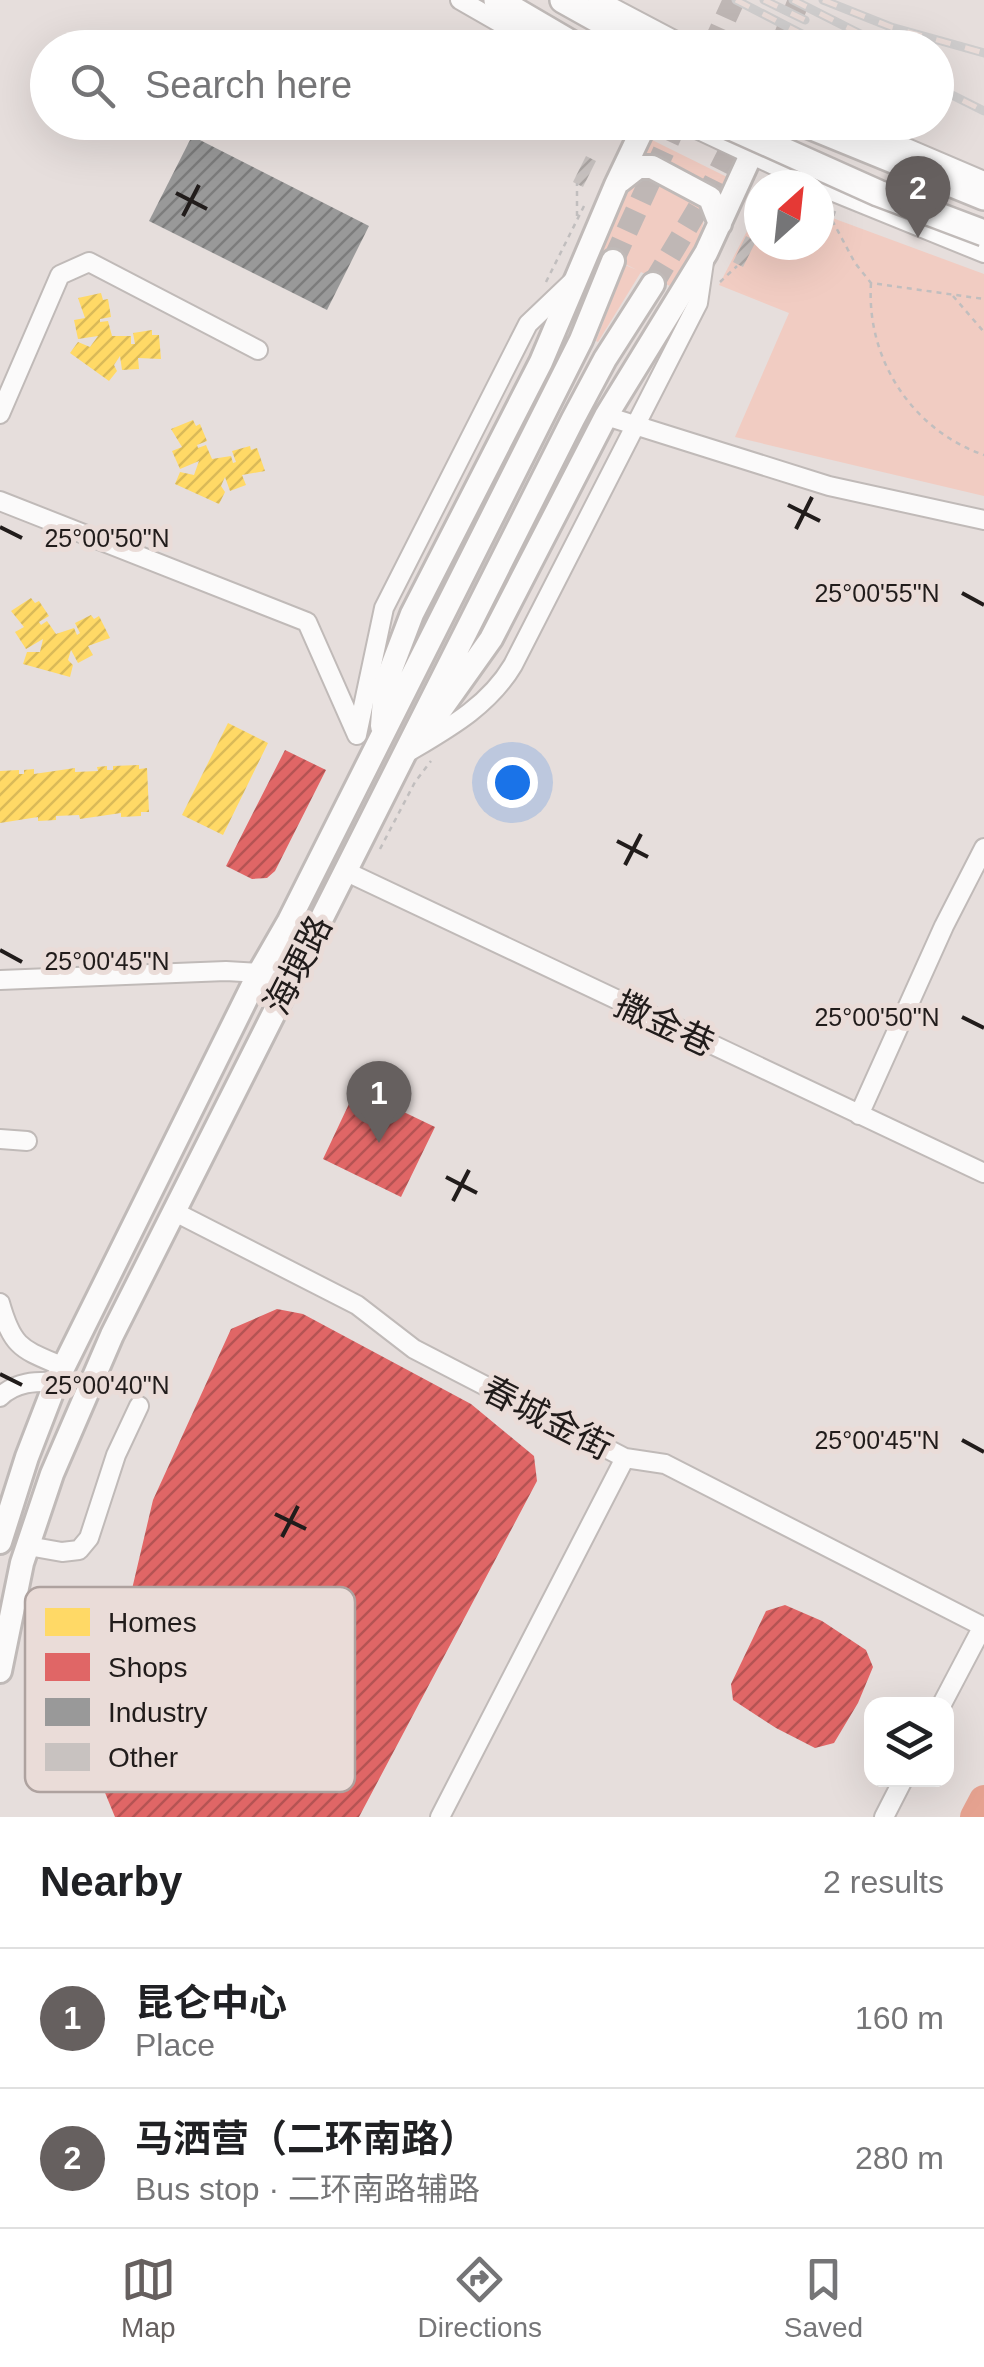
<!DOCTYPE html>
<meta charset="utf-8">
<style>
:root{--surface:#fff;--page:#f6f6f6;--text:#202124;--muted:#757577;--line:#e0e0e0;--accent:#66605f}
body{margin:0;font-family:Arial,"Noto Sans SC",sans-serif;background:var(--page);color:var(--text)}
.controls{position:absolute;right:30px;bottom:30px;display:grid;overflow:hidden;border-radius:20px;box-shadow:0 10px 40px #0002}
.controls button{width:90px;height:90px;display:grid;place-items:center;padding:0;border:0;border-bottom:2px solid var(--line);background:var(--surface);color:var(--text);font:50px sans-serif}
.compass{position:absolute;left:744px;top:170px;width:90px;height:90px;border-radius:50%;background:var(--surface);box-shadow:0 10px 40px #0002;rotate:27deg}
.you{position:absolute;left:512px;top:782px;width:35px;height:35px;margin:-25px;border:8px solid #fff;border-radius:50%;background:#1a73e8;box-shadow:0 0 0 15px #1a73e833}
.badge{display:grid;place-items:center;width:65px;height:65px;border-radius:50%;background:var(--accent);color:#fff;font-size:32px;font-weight:700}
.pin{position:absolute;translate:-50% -82px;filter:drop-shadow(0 2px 5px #0008)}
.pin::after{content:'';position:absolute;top:52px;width:35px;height:30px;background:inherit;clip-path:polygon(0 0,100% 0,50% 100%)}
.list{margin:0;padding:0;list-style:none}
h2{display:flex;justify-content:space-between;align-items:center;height:130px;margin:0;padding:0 40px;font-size:42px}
h2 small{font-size:32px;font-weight:400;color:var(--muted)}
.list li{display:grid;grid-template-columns:65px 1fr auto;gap:30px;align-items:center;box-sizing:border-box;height:140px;padding:0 40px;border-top:2px solid var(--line)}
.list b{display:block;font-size:38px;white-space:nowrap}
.list p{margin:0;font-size:32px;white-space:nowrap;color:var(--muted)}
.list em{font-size:32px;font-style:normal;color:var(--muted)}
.icon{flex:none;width:55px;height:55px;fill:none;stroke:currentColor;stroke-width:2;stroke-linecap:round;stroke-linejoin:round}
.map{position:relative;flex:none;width:984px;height:1817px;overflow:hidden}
.search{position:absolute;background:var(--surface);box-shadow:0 10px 40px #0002;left:30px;right:30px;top:30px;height:110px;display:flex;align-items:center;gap:25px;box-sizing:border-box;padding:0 35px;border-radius:55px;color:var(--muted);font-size:38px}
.sheet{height:410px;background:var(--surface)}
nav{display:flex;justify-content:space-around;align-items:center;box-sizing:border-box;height:140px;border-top:2px solid var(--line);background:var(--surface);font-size:28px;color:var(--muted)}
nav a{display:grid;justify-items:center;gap:5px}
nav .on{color:var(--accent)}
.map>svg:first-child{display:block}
.green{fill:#f1ccc2}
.homes{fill:url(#homes-hatch)}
.shops{fill:url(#shops-hatch)}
.industry{fill:url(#industry-hatch)}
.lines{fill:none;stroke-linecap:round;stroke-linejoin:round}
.river{stroke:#e5a290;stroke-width:30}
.building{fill:url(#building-hatch)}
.major-tunnel{stroke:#bfb7b5;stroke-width:22;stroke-dasharray:22 11;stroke-linecap:butt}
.minor-casing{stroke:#c0bab8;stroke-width:22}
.major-casing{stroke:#c0bab8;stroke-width:28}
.highway-casing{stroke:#c0bab8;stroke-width:30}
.path{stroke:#c1bebe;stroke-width:2.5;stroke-dasharray:5 5;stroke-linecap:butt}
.minor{stroke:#fbfafa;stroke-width:18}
.major{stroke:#fbfafa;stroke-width:22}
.highway{stroke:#fbfafa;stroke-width:25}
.rail-casing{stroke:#cfcdcd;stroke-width:9}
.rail{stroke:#eadcd8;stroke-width:5;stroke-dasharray:15;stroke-linecap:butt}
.highway-bridge-casing{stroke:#c0bab8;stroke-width:30;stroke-linecap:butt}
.highway-bridge{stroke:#fbfafa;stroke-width:25}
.ticks{fill:none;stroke:#211c1b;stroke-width:4}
.labels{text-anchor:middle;stroke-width:10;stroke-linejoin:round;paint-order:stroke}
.street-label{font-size:35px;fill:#211c1b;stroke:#eadcd8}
.key{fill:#eadcd8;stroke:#aea29f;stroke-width:2.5}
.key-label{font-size:28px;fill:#211c1b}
.ticks-label{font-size:25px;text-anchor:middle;fill:#211c1b;stroke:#eadcd8;stroke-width:10;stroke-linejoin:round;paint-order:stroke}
</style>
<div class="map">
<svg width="984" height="1817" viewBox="0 0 984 1817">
<defs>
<pattern id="homes-hatch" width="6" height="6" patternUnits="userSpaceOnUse" patternTransform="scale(2.5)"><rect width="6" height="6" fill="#ffd966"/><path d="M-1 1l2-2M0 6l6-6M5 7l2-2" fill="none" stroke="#daba58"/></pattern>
<pattern id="shops-hatch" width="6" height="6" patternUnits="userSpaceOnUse" patternTransform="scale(2.5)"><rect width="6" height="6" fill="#e06666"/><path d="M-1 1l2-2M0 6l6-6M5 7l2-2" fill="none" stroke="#b55353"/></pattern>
<pattern id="industry-hatch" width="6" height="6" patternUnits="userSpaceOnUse" patternTransform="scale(2.5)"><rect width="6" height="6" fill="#999"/><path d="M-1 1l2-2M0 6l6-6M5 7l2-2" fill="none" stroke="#7c7c7c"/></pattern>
<pattern id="building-hatch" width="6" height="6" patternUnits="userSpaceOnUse" patternTransform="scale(2.5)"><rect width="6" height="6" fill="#c8c2c0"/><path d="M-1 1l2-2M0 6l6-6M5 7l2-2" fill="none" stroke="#aca6a4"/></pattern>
</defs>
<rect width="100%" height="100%" fill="#e6dedc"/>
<!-- green -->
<path class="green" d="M646,137L727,177L717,197L636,160Z
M638,173L702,201C712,230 684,261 670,286L641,272L598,342L596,341L625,265L637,270L595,249L628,181Z
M759,208V245H819V213L984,274V496L735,437L789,313L719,285Z"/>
<!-- homes -->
<path class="homes" d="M101,293L103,300L108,299L111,317L100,319V322L108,321L112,336H131V344H135L133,333L152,330V335H159L161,359L138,358L139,369L122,370L120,356L114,365L117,371L109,381L70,353L78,342L90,347L98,336L78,339L74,320L85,318L78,298Z
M193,420L196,426L200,424L207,441L197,445L198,448L206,445L212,459L231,456L233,463L236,462L232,451L250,446L251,450L257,448L265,471L242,475L246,485L230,491L225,477L221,486L225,492L219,504L175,484L180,472L194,475L199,461L180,469L172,451L182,447L171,429Z
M31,598L35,603L39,601L49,616L39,622L41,625L47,621L56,634L74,628L77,635L80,633L75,623L91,615L94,619L99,616L110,638L88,646L93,655L78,663L71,650L68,660L73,665L70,677L23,664L27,652H40L43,639L26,649L15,632L24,627L11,611Z
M228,723L268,743L223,835L182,815Z
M139,765V769L147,768L149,812H141V816L121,817V813L80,819L79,815L56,816V820L38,821V817L0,823V771L19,770V774H24V770L34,769V774L75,768V772L98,771L97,767L107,766V770H113V766Z"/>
<!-- shops -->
<path class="shops" d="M285,750L326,770L275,871L267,878L252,879L226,866Z
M356,1089L435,1127L401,1197L323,1159Z
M277,1309L303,1314L471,1404L534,1456L537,1481L359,1817H115L101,1783L112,1674L153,1500L231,1329Z
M785,1605L822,1621L866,1650L873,1667L858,1703L834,1743L815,1748L776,1728L733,1700L731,1684L766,1611Z"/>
<!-- industry -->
<path class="industry" d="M192,136L369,226L327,310L149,221Z"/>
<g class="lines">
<!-- river -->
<path class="river" d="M975,1817L984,1800"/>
</g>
<!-- building -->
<path class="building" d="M586,156L596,161L583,187L573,182Z
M746,236L756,241L743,267L733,262Z"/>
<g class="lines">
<!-- major-tunnel -->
<path class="major-tunnel" d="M712,48L734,0
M780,48L799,0
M613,261L677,122
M653,284L714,182L742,126"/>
<defs>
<path id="minor" d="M460,0L544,48
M598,0L689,48
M682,122L816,185
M846,122L984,181
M819,186L984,253
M0,414L60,275L89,262L258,350
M606,416L829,486L984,520
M0,501L307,622L357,735
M357,735L384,608L528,324L572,282
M405,754C447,729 488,707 513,665L698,303L704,262
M347,872L984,1173
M0,980L226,971L259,973L286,986
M859,1115L944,926L984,848
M0,1139L27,1141
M175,1212L357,1305L414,1349L625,1458L665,1464L984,1627
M0,1303C13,1349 22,1349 64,1367
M0,1397C15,1382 36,1381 56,1382
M28,1546L62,1552L79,1550L89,1538L116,1455L139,1406
M942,1704L983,1626
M440,1817L625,1458
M884,1817L903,1780"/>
<path id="major" d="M683,48L684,45
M620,181L638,167H652L710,198L720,224
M382,726L385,685L412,614L541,362L616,185L646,122
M427,729L491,639L606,416L706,253L766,122
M0,1542L27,1457L56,1382L259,973L289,921L581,340L613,261
M0,1671L22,1563L52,1474L112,1335L573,419L605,359L653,284"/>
<path id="highway" d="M497,0L579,48
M563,0L649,48
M800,122L984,197"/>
</defs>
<!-- minor casing -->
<use href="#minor" class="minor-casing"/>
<!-- major casing -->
<use href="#major" class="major-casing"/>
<!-- highway casing -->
<use href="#highway" class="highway-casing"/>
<!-- path -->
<path class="path" d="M835,211L832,220L855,263L871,283L984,299
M577,216V183
M819,219L832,220
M546,282L585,204
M720,282L737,266
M871,283C866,359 912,430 984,455
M953,296L984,332
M380,849L415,782L431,761"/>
<!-- minor -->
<use href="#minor" class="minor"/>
<!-- major -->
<use href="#major" class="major"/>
<!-- highway -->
<use href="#highway" class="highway"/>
<defs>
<path id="rail" d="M736,0L829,48
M764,0L805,20
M793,0L888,48
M823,0L891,27L984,53
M936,87L984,111"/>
</defs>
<!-- rail casing -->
<use href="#rail" class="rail-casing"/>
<!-- rail -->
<use href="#rail" class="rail"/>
<defs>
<path id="highway-bridge" d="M720,122L878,193L984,233"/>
</defs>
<!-- highway-bridge casing -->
<use href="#highway-bridge" class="highway-bridge-casing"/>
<!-- highway-bridge -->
<use href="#highway-bridge" class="highway-bridge"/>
</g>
<!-- ticks -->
<path class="ticks" d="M176,193L207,209M183,216L199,185M788,505L820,521M0,527L22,538M796,529L812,497M962,593L984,605M617,841L648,857M625,865L641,834M0,950L22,962M962,1017L984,1028M446,1177L477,1193M453,1201L469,1170M0,1374L22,1385M962,1440L984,1452M275,1514L306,1529M282,1537L298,1506"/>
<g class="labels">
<!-- street labels -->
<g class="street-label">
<text transform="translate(298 965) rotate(-63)" y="12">海埂路</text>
<text transform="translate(665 1024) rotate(25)" y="12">撒金巷</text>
<text transform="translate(547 1418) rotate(27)" y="12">春城金街</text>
</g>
</g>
<!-- legend -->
<rect x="25" y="1587" width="330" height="205" rx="15" class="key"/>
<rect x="45" y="1608" width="45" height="28" fill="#ffd966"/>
<rect x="45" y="1653" width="45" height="28" fill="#e06666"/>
<rect x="45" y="1698" width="45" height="28" fill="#999"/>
<rect x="45" y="1743" width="45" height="28" fill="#c8c2c0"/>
<g class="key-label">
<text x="108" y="1632">Homes</text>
<text x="108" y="1677">Shops</text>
<text x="108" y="1722">Industry</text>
<text x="108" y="1767">Other</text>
</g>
<g class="ticks-label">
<text x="107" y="547">25°00'50"N</text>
<text x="877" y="602">25°00'55"N</text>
<text x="107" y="970">25°00'45"N</text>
<text x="877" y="1026">25°00'50"N</text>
<text x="107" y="1394">25°00'40"N</text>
<text x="877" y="1449">25°00'45"N</text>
</g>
</svg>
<div class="controls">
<button><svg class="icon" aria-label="layers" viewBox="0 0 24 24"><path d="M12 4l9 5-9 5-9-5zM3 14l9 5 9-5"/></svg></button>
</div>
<svg class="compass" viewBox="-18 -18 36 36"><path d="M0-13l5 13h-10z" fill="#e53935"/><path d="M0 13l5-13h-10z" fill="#757577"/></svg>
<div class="you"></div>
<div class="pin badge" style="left:379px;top:1143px">1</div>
<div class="pin badge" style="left:918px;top:238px">2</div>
<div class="search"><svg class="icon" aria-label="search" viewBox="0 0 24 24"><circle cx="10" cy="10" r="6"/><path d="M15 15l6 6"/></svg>Search here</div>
</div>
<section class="sheet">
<h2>Nearby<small>2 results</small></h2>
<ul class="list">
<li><span class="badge">1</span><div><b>昆仑中心</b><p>Place</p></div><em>160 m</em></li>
<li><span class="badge">2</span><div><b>马洒营（二环南路）</b><p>Bus stop · 二环南路辅路</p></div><em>280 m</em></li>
</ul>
</section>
<nav>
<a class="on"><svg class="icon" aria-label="map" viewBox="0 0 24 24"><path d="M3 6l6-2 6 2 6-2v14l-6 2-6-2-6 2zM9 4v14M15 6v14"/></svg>Map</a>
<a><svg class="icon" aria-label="directions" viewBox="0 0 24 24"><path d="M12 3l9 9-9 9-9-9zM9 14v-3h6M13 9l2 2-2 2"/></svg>Directions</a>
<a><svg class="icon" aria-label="saved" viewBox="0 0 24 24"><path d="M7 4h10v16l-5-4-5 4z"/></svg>Saved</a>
</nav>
